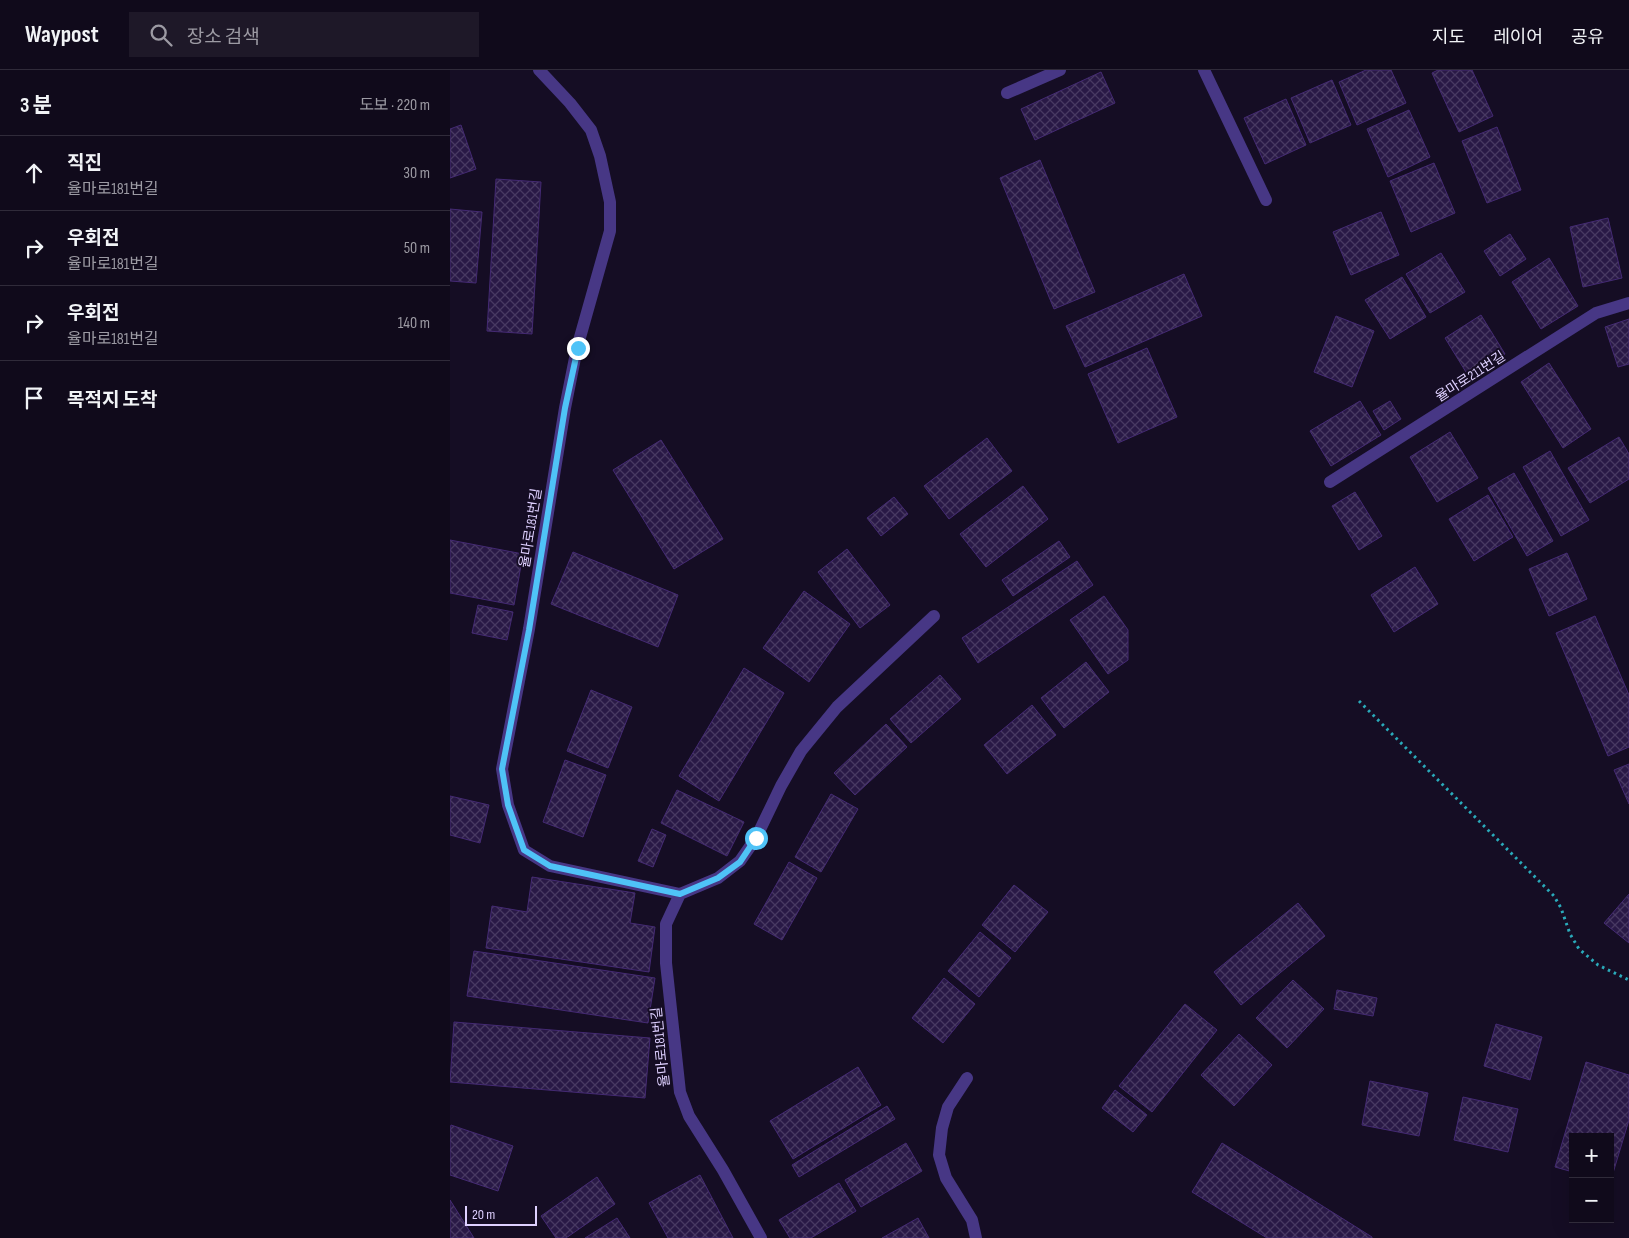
<!DOCTYPE html>
<html lang="ko">
<meta charset="utf-8">
<style>
:root{--surface:#100a1b;--page:#1e1828;--text:#f1f3f6;--muted:#9c9aa3;--line:#302b3a}
body{margin:0;font-family:"Sofia Sans Condensed","Noto Sans KR",sans-serif;background:var(--page);color:var(--text)}
.controls{position:absolute;right:15px;bottom:15px;display:grid;overflow:hidden;border-radius:0px;box-shadow:0 5px 20px #0002}
.controls button{width:45px;height:45px;display:grid;place-items:center;padding:0;border:0;border-bottom:1px solid var(--line);background:var(--surface);color:var(--text);font:25px sans-serif}
.scale{position:absolute;left:15px;bottom:12px;width:72px;box-sizing:border-box;padding-left:5px;border:2px solid #ded0ff;border-top:0;font-size:14px;line-height:18px;white-space:nowrap;color:#ded0ff;-webkit-text-stroke:4px #150d24;paint-order:stroke}
.stop{position:absolute;width:15px;height:15px;margin:-11px;border:4px solid #4fc3f7;border-radius:50%;background:#fff}
.stop.end{background:#4fc3f7;border-color:#fff;box-shadow:0 1px 5px #0008}
.list{margin:0;padding:0;list-style:none}
h2{display:flex;justify-content:space-between;align-items:center;height:65px;margin:0;padding:0 20px;font-size:21px}
h2 small{font-size:16px;font-weight:400;color:var(--muted)}
.list li{display:grid;grid-template-columns:32px 1fr auto;gap:15px;align-items:center;box-sizing:border-box;height:75px;padding:0 20px;border-top:1px solid var(--line)}
.list b{display:block;font-size:19px;white-space:nowrap}
.list p{margin:0;font-size:16px;white-space:nowrap;color:var(--muted)}
.list em{font-size:16px;font-style:normal;color:var(--muted)}
.icon{flex:none;width:28px;height:28px;fill:none;stroke:currentColor;stroke-width:2;stroke-linecap:round;stroke-linejoin:round}
.map{position:relative;flex:none;width:1179px;height:1168px;overflow:hidden}
header{display:flex;align-items:center;gap:30px;box-sizing:border-box;height:70px;padding:0 25px;background:var(--surface);border-bottom:1px solid var(--line)}
header strong{font-size:24px}
nav{display:flex;gap:28px;margin-inline-start:auto;font-size:18px}
.search{width:350px;height:45px;background:var(--page);display:flex;align-items:center;gap:12px;box-sizing:border-box;padding:0 18px;border-radius:0px;color:var(--muted);font-size:19px}
main{display:flex}
aside{flex:1;background:var(--surface)}
.map>svg:first-child{display:block}
.building{fill:url(#building-cross-hatch);stroke:#442a73}
.lines{fill:none;stroke-linecap:round;stroke-linejoin:round}
.path{stroke:#2aaaba;stroke-width:3;stroke-dasharray:2.5 4;stroke-linecap:butt}
.minor{stroke:#473785;stroke-width:12}
.route{stroke:#4fc3f7;stroke-width:6}
.labels{text-anchor:middle;stroke-width:4;stroke-linejoin:round;paint-order:stroke}
.street-label{font-size:14px;fill:#ded0ff;stroke:#150d24}
</style>
<header>
<strong>Waypost</strong>
<div class="search"><svg class="icon" aria-label="search" viewBox="0 0 24 24"><circle cx="10" cy="10" r="6"/><path d="M15 15l6 6"/></svg>장소 검색</div>
<nav><a>지도</a><a>레이어</a><a>공유</a></nav>
</header>
<main>
<aside>
<h2>3 분<small>도보 · 220 m</small></h2>
<ul class="list">
<li><svg class="icon" aria-label="ahead" viewBox="0 0 24 24"><path d="M12 20V5M6 11l6-6 6 6"/></svg><div><b>직진</b><p>율마로181번길</p></div><em>30 m</em></li>
<li><svg class="icon" aria-label="right" viewBox="0 0 24 24"><path d="M7 20v-9h11M14 6l5 5-5 5"/></svg><div><b>우회전</b><p>율마로181번길</p></div><em>50 m</em></li>
<li><svg class="icon" aria-label="right" viewBox="0 0 24 24"><path d="M7 20v-9h11M14 6l5 5-5 5"/></svg><div><b>우회전</b><p>율마로181번길</p></div><em>140 m</em></li>
<li><svg class="icon" aria-label="arrive" viewBox="0 0 24 24"><path d="M6 21V4h12l-3 4 3 4H6"/></svg><div><b>목적지 도착</b></div></li>
</ul>
</aside>
<div class="map">
<svg width="1179" height="1168" viewBox="0 0 1179 1168">
<defs>
<pattern id="building-cross-hatch" width="8" height="8" patternUnits="userSpaceOnUse" patternTransform="scale(1.25)"><rect width="8" height="8" fill="#291946"/><path d="M0 0l8 8M0 8l8-8" fill="none" stroke="#483962"/></pattern>
</defs>
<rect width="100%" height="100%" fill="#150d24"/>
<!-- building -->
<path class="building" d="M916,0H941L956,33L907,55L889,12Z
M988,0H1022L1043,46L1009,62L982,3Z
M651,2L665,33L585,70L571,39Z
M882,10L901,55L860,73L841,28Z
M836,29L856,75L815,94L794,48Z
M959,40L980,87L938,107L917,59Z
M11,55L26,99L0,108V59Z
M1047,57L1071,120L1037,133L1012,71Z
M590,90L645,222L604,239L550,108Z
M984,93L1005,143L961,162L940,111Z
M46,109L91,112L82,264L37,261Z
M0,139L32,142L26,213L0,211Z
M931,142L949,185L901,205L883,162Z
M1158,148L1172,208L1133,217L1120,157Z
M1060,164L1076,189L1050,206L1034,181Z
M991,183L1015,222L980,243L956,204Z
M1099,188L1128,236L1091,259L1062,212Z
M734,204L752,246L635,297L616,256Z
M952,207L976,247L940,269L915,230Z
M1031,245L1055,284L1019,307L995,268Z
M886,246L924,261L902,317L864,302Z
M1179,249V294L1168,297L1155,257Z
M697,278L727,347L668,373L638,304Z
M1099,293L1141,359L1113,378L1071,312Z
M910,331L931,365L881,396L860,361Z
M940,331L951,349L934,360L923,341Z
M1000,362L1028,408L987,432L960,387Z
M1169,367L1179,384V409L1140,433L1118,398Z
M537,368L562,401L499,449L474,416Z
M211,370L273,469L224,499L163,400Z
M1100,381L1139,450L1111,466L1073,397Z
M1064,403L1103,471L1077,486L1038,418Z
M573,416L598,449L536,497L510,464Z
M905,422L932,466L909,480L882,436Z
M1038,425L1063,467L1024,491L999,449Z
M444,427L458,444L431,466L417,448Z
M0,470L73,484L64,535L0,523Z
M609,471L620,487L563,526L552,510Z
M397,479L440,535L410,558L368,502Z
M123,482L228,525L208,577L101,534Z
M1117,483L1137,529L1099,546L1079,499Z
M627,491L643,515L528,593L512,568Z
M965,497L988,534L944,562L921,525Z
M354,521L400,554L359,612L313,578Z
M654,526L678,560V590L658,604L620,550Z
M28,535L63,542L57,570L22,563Z
M1145,546L1179,625V677L1158,686L1106,563Z
M636,592L659,622L614,658L591,628Z
M294,598L334,623L269,731L229,706Z
M490,605L511,629L461,673L440,649Z
M141,620L182,637L158,698L117,681Z
M582,635L606,665L557,704L534,675Z
M436,654L457,677L405,725L384,703Z
M115,690L156,705L133,767L93,752Z
M1179,694V734L1164,700Z
M227,720L294,752L277,786L211,753Z
M381,724L408,739L371,802L345,787Z
M0,726L39,735L30,773L0,765Z
M202,759L216,765L203,797L188,791Z
M339,792L367,808L332,870L304,854Z
M82,807L185,823L180,853L205,857L199,902L36,878L42,836L77,842Z
M564,815L598,842L565,882L532,855Z
M1179,824V873L1154,853Z
M848,833L875,866L791,935L764,902Z
M530,862L561,888L529,927L498,901Z
M24,881L205,908L198,953L17,926Z
M494,908L525,934L493,973L462,948Z
M843,910L874,939L837,978L806,948Z
M887,920L927,928L923,946L884,939Z
M735,934L767,960L702,1042L669,1016Z
M4,952L200,968L195,1028L0,1012Z
M1046,954L1092,967L1080,1010L1034,996Z
M789,964L822,995L784,1036L751,1005Z
M1136,992L1179,1005V1050L1160,1113V1067H1123V1102L1105,1097Z
M408,997L431,1035L343,1089L320,1051Z
M920,1011L978,1023L969,1066L912,1055Z
M665,1020L697,1045L683,1062L652,1038Z
M1013,1027L1068,1039L1058,1082L1004,1070Z
M437,1036L445,1049L349,1107L342,1095Z
M1,1055L63,1076L48,1121L0,1105V1059Z
M456,1073L472,1101L411,1137L395,1110Z
M772,1073L922,1167V1168H817L742,1122Z
M250,1105L283,1168H218L199,1133Z
M147,1107L165,1134L116,1168H106L91,1146Z
M389,1113L406,1141L361,1168H340L329,1150Z
M0,1130L24,1168H0Z
M167,1148L180,1168H135Z
M468,1148L479,1168H432Z"/>
<g class="lines">
<!-- path -->
<path class="path" d="M909,631L1104,826L1111,838L1120,864L1129,879L1148,895L1179,910"/>
<!-- minor -->
<path class="minor" d="M89,0L120,33L141,60L150,86L160,132V161L127,278L115,338L79,559L52,699L58,735L74,780L100,796L230,824
M754,0L816,130
M557,23L610,0
M880,412L1146,243L1179,233
M517,1008L498,1037L492,1058L489,1085L496,1108L522,1150L526,1168
M311,1168L273,1100L239,1046L230,1022L216,893V854L230,824L268,808L290,791L306,768L331,716L351,681L387,637L484,546"/>
</g>
<g class="lines">
<!-- route -->
<path class="route" d="M128,278L115,338L79,560L52,699L58,735L74,780L100,796L230,824L268,808L290,792L306,768"/>
</g>
<g class="labels">
<!-- street labels -->
<g class="street-label">
<text transform="translate(1020 306) rotate(-33)" y="5">율마로211번길</text>
<text transform="translate(80 458) rotate(-81)" y="5">율마로181번길</text>
<text transform="translate(210 977) rotate(-96)" y="5">율마로181번길</text>
</g>
</g>
</svg>
<div class="controls">
<button>+</button>
<button>−</button>
</div>
<div class="scale">20 m</div>
<div class="stop" style="left:306px;top:768px"></div>
<div class="stop end" style="left:128px;top:278px"></div>
</div>
</main>
